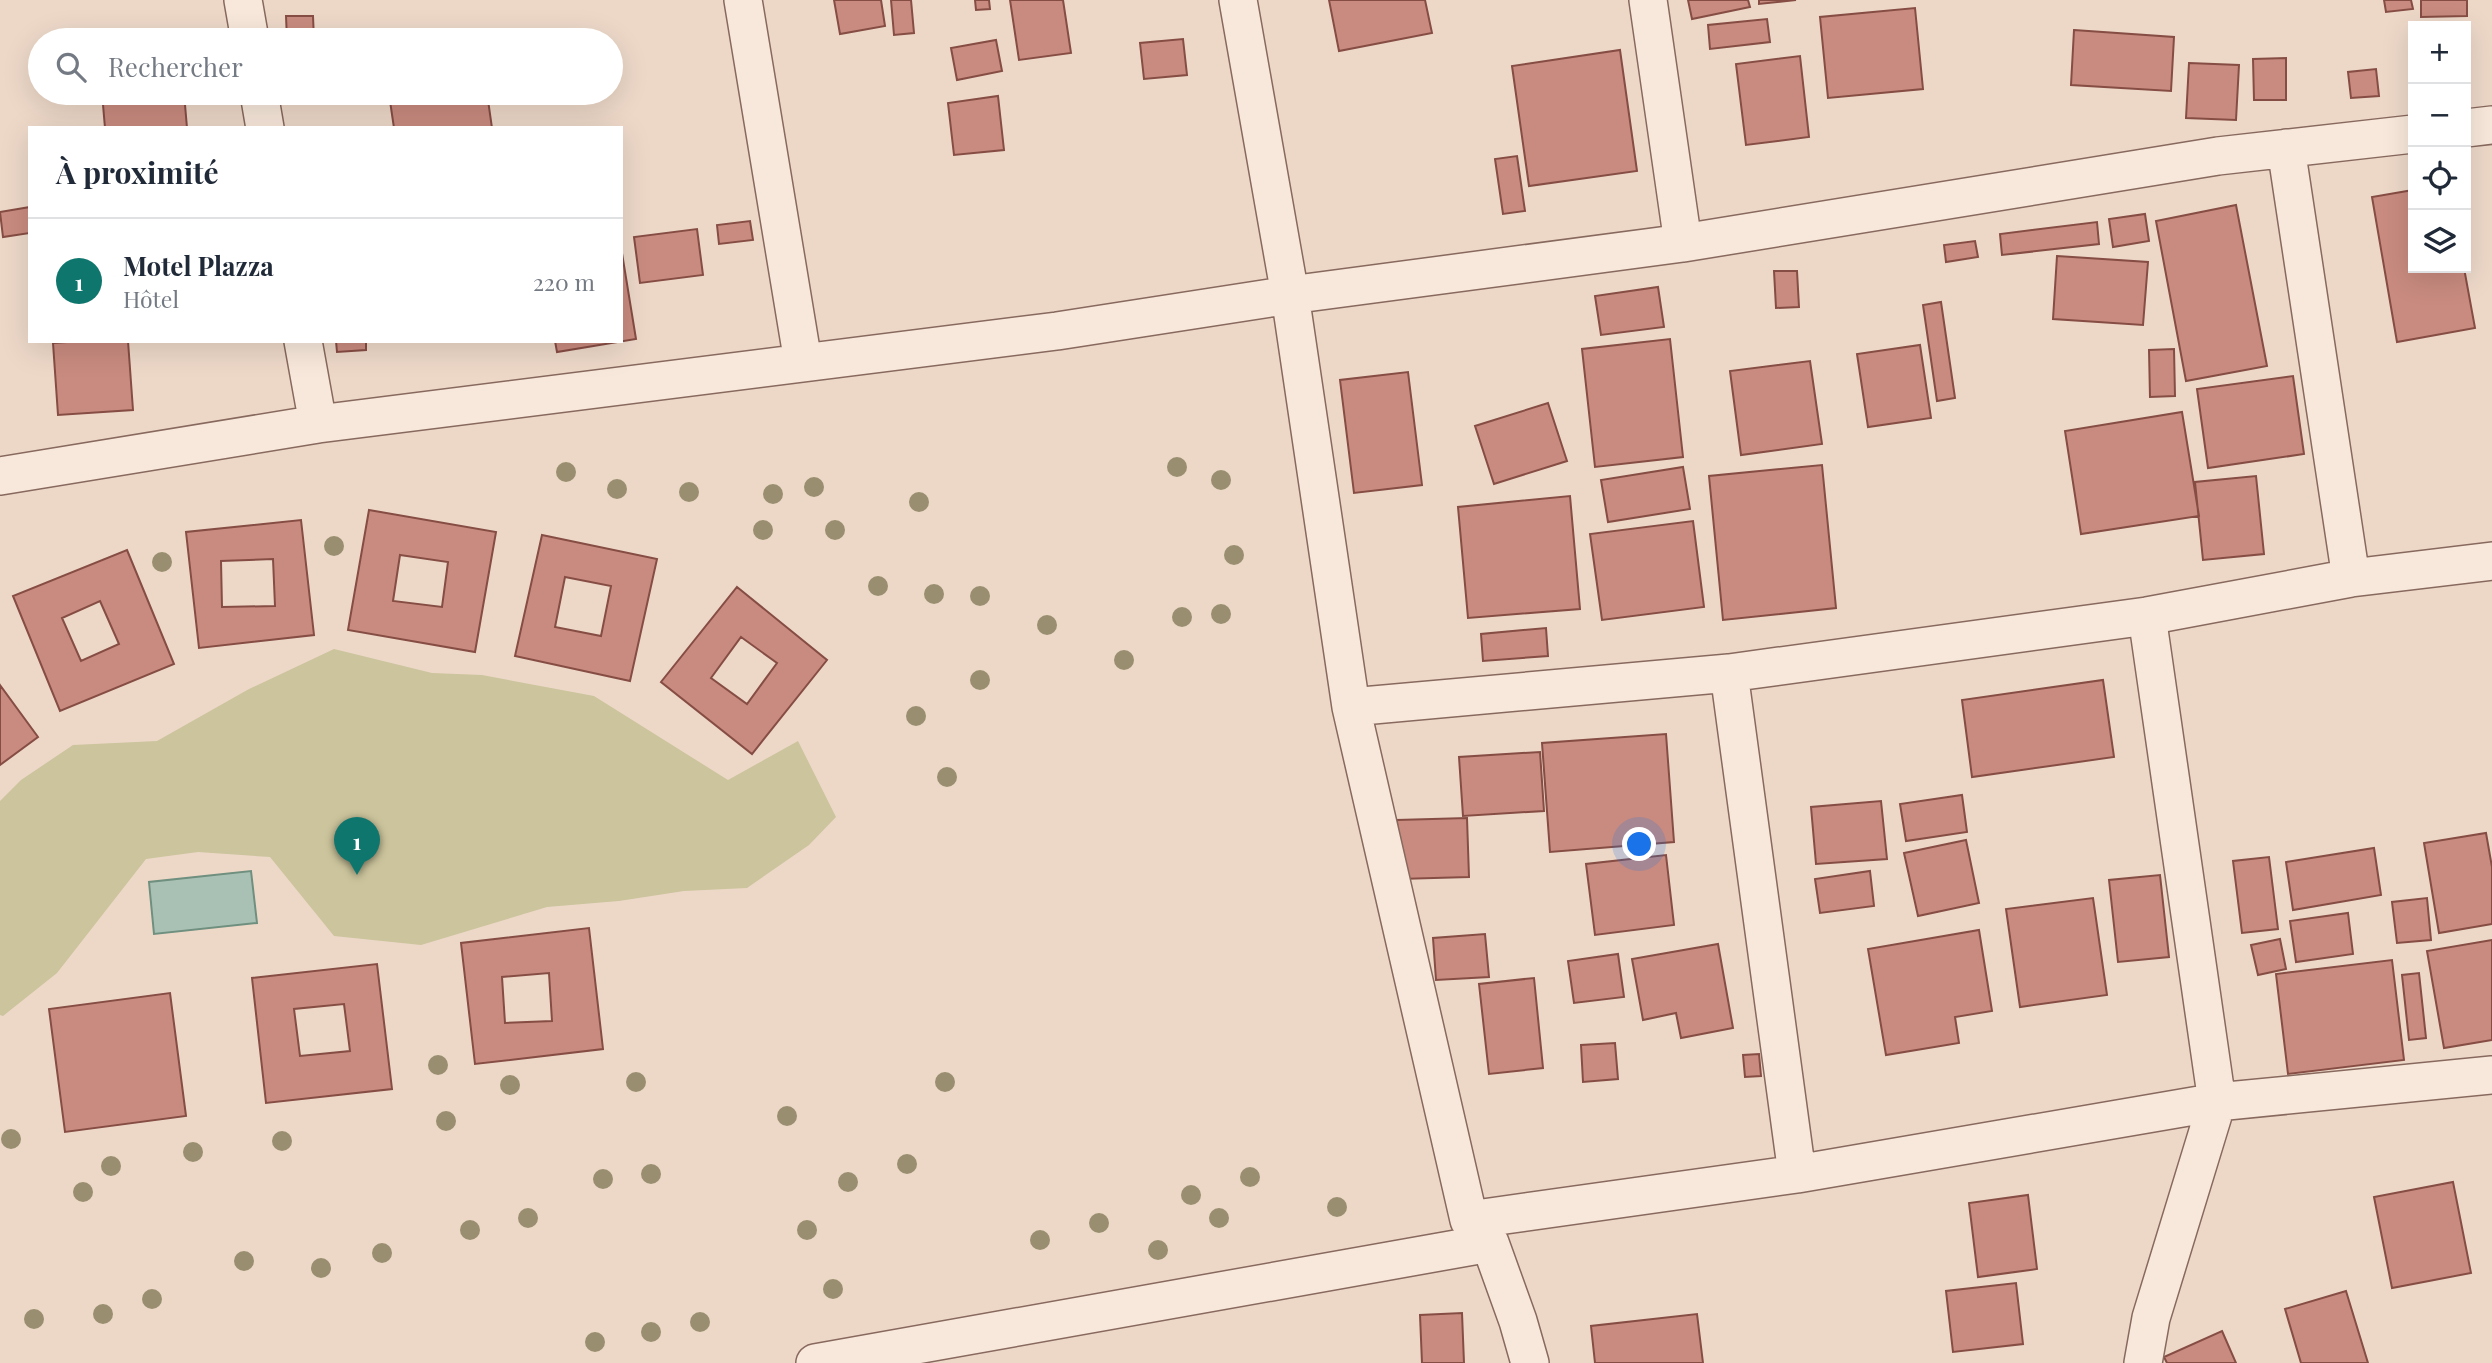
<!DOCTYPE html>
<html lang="fr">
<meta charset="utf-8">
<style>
:root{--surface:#fff;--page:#f6f6f7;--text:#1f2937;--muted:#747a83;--line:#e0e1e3;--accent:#0f766e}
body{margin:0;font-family:"Playfair Display",serif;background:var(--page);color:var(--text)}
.controls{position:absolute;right:21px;top:21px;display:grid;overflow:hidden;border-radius:0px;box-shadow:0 7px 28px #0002}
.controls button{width:63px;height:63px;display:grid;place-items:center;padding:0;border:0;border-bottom:2px solid var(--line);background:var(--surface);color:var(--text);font:35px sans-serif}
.you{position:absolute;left:1640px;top:845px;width:24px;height:24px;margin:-18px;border:5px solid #fff;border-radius:50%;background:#1a73e8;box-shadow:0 0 0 10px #1a73e833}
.badge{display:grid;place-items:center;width:46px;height:46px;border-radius:50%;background:var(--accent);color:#fff;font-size:23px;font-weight:700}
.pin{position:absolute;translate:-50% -58px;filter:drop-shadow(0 2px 4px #0008)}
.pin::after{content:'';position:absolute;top:37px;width:24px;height:21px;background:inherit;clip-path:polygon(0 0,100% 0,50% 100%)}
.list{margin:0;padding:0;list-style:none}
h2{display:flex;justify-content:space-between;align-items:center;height:91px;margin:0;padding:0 28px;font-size:30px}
h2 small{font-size:23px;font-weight:400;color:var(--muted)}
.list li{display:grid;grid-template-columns:46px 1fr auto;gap:21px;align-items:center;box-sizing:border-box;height:126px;padding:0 28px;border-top:2px solid var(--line)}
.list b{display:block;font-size:26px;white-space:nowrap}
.list p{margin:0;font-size:23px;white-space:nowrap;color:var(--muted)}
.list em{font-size:23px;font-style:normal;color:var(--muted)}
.icon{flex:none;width:38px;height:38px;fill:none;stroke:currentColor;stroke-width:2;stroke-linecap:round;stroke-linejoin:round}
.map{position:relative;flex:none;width:2492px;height:1363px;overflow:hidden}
.search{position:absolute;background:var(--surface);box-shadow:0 7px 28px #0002;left:28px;top:28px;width:595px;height:77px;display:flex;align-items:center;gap:18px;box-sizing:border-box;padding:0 24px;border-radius:38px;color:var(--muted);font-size:26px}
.panel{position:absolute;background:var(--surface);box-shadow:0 7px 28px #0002;left:28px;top:126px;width:595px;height:217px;border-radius:0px}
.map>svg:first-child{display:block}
.green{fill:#cbc49c}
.water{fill:#a9c1b4;stroke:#6f8f7f;stroke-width:2}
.building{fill:#c98b7f;stroke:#864d44;stroke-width:2;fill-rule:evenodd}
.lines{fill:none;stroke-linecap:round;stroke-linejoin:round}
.street-casing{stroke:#88695e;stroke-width:40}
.street{stroke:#f8e8db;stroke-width:37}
.tree{fill:#998f70}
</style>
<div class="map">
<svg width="2492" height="1363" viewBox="0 0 2492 1363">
<rect width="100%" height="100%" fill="#edd8c8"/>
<!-- green -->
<path class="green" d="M334,649L432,673L482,675L594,696L728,780L798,741L836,817L809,845L747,888L684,891L619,901L547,907L421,945L334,936L270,857L198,852L146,859L57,973L3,1016L0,1015V801L21,780L73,745L157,741L249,689Z"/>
<!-- water -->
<path class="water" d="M251,871L257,923L154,934L149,882Z"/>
<!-- building -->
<path class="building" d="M834,0H881L885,26L840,34Z
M891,0H911L914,33L894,35Z
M975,0H989L990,9L976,10Z
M1010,0H1063L1071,53L1019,60Z
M1329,0H1425L1432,33L1339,51Z
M1688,0H1748L1750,7L1692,19Z
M1759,0H1796L1759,4Z
M2384,0H2411L2413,9L2386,12Z
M2421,0H2467V16L2421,17Z
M1915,8L1923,89L1828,98L1820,17Z
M286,16H313L314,40H287Z
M1767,19L1770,42L1710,49L1708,25Z
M2074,30L2174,37L2171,91L2071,85Z
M1183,39L1187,75L1144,79L1140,43Z
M996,40L1002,71L957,80L951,48Z
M1620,50L1637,171L1529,186L1512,66Z
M1800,56L1809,137L1746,145L1736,64Z
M2286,58V100H2254L2253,59Z
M2189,63L2239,65L2236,120L2186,118Z
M2376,69L2379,96L2351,98L2348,72Z
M102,93H184L187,128H105Z
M444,93H487L492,128H394L390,101Z
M998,96L1004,150L954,155L948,103Z
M1517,156L1525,211L1503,214L1495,159Z
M2413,190V268H2464L2475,328L2397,342L2372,197Z
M2236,205L2267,366L2186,381L2156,221Z
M30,207V233L3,237L0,212Z
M2145,214L2149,241L2113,247L2109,219Z
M750,221L753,240L719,244L717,225Z
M2097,222L2099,244L2002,255L2000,234Z
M697,229L703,275L640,283L634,237Z
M1975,241L1978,257L1946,262L1944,245Z
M621,247L636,339L557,352L555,341H621Z
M2057,256L2148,262L2143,325L2053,319Z
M1774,271H1797L1799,307L1776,308Z
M1658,287L1664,327L1601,335L1595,296Z
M1941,302L1955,398L1937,401L1923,305Z
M1670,339L1683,457L1595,467L1582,349Z
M81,341H128L133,410L58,415L53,343Z
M336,341H366V350L337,352Z
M1920,345L1931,418L1868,427L1857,354Z
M2174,349L2175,396L2150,397L2149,350Z
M1810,361L1822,444L1741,455L1730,371Z
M1408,372L1422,485L1354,493L1340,380Z
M2293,376L2304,454L2208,468L2197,389Z
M1548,403L1567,461L1494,484L1475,426Z
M2182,412L2199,516L2081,534L2065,431Z
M1822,465L1836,608L1723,620L1709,476Z
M1683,467L1690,509L1608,522L1601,480Z
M2256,476L2264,554L2203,560L2195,482Z
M1570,496L1580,609L1468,618L1458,507Z
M369,510L496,532L475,652L348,630ZM400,555L448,562L442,607L393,601Z
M301,520L314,635L199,648L186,532ZM273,559L275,606L222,607L221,561Z
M1693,521L1704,607L1602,620L1590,534Z
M542,535L657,559L630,681L515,656ZM565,577L611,586L601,636L555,627Z
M127,550L174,664L60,711L13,596ZM100,601L119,644L81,661L62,618Z
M737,587L827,660L752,754L661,682ZM741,637L777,663L747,704L711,678Z
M1546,628L1548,656L1483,661L1481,634Z
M2103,680L2114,757L1972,777L1962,700Z
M0,685L38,737L0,765Z
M1666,734L1674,842L1550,852L1542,743Z
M1540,752L1544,811L1463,816L1459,757Z
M1962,795L1967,832L1906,841L1900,804Z
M1881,801L1887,859L1816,864L1811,807Z
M1467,818L1469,877L1399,879L1397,820Z
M2486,833L2492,867V924L2439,933L2424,843Z
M1966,840L1979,903L1918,916L1904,853Z
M2374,848L2381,895L2293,910L2286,862Z
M1666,855L1674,925L1595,935L1586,864Z
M2269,857L2278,929L2242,933L2233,861Z
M1870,871L1874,906L1820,913L1815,879Z
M2160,875L2169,957L2118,962L2109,880Z
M2093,898L2107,995L2020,1007L2006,909Z
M2427,898L2431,940L2397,943L2392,902Z
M2348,913L2353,954L2296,962L2290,921Z
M589,928L603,1049L475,1064L461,943ZM549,973L552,1021L505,1023L502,977Z
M1979,930L1992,1011L1955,1017L1959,1043L1886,1055L1868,949Z
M1485,934L1489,977L1436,980L1433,938Z
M2280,939L2286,969L2258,975L2251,945Z
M2492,940V1040L2444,1048L2427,951Z
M1718,944L1733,1028L1681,1038L1676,1013L1643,1020L1632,959Z
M1618,954L1624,997L1574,1003L1568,961Z
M2392,960L2404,1060L2288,1074L2276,974Z
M377,964L392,1089L266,1103L252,978ZM344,1004L350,1051L300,1056L294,1009Z
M2419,973L2426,1038L2409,1040L2402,975Z
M1534,978L1543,1068L1489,1074L1479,984Z
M170,993L186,1116L65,1132L49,1009Z
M1615,1043L1618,1079L1583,1082L1581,1045Z
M1759,1054L1761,1076L1745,1077L1743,1055Z
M2453,1182L2471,1273L2392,1288L2374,1197Z
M2028,1195L2037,1269L1978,1277L1969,1203Z
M2016,1283L2023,1344L1953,1352L1946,1291Z
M2346,1291L2368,1363H2301L2285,1309Z
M1462,1313L1464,1363H1422L1420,1315Z
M1697,1314L1703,1363H1595L1591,1326Z
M2222,1331L2236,1363H2167L2164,1357Z"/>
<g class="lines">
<defs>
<path id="street" d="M243,0L250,40
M743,0L803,362
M1238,0L1290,295L1351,707L1469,1220L1490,1243L1518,1321L1530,1363
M1648,0L1683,243
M259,93L265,128
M2466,128L2492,125
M2286,148L2351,578
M303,341L318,424
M0,476L318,424L1057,331L1290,295L1683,243L2218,156L2413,134
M1729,673L1797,1174
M1351,707L1729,673L2147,616L2351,578L2492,561
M1469,1220L1797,1174L2217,1102L2492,1075
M815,1363L1490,1243
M2143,1363L2151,1318L2217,1102L2147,616"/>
</defs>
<!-- street casing -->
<use href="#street" class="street-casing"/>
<!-- street -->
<use href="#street" class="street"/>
</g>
<!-- trees -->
<g class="tree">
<circle cx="1177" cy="467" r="10"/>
<circle cx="566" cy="472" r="10"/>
<circle cx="1221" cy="480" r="10"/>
<circle cx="814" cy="487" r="10"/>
<circle cx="617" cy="489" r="10"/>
<circle cx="689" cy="492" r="10"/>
<circle cx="773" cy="494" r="10"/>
<circle cx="919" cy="502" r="10"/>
<circle cx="763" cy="530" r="10"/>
<circle cx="835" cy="530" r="10"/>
<circle cx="334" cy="546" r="10"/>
<circle cx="1234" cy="555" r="10"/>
<circle cx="162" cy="562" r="10"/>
<circle cx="878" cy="586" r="10"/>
<circle cx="934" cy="594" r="10"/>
<circle cx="980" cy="596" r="10"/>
<circle cx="1221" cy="614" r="10"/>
<circle cx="1182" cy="617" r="10"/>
<circle cx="1047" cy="625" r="10"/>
<circle cx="1124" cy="660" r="10"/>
<circle cx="980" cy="680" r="10"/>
<circle cx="916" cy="716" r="10"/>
<circle cx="947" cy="777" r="10"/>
<circle cx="438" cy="1065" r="10"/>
<circle cx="636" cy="1082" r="10"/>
<circle cx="945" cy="1082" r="10"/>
<circle cx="510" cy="1085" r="10"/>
<circle cx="787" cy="1116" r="10"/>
<circle cx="446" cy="1121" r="10"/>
<circle cx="11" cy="1139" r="10"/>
<circle cx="282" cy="1141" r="10"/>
<circle cx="193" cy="1152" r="10"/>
<circle cx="907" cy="1164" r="10"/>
<circle cx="111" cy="1166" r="10"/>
<circle cx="651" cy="1174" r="10"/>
<circle cx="1250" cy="1177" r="10"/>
<circle cx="603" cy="1179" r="10"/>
<circle cx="848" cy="1182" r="10"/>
<circle cx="83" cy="1192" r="10"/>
<circle cx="1191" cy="1195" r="10"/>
<circle cx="1337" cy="1207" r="10"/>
<circle cx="528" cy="1218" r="10"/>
<circle cx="1219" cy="1218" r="10"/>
<circle cx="1099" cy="1223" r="10"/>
<circle cx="470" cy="1230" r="10"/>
<circle cx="807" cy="1230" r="10"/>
<circle cx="1040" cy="1240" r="10"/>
<circle cx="1158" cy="1250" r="10"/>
<circle cx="382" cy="1253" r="10"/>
<circle cx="244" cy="1261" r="10"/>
<circle cx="321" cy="1268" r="10"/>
<circle cx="833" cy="1289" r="10"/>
<circle cx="152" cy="1299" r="10"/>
<circle cx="103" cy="1314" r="10"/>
<circle cx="34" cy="1319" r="10"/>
<circle cx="700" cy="1322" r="10"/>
<circle cx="651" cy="1332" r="10"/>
<circle cx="595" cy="1342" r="10"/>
</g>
</svg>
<div class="controls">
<button>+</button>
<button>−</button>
<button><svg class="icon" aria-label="locate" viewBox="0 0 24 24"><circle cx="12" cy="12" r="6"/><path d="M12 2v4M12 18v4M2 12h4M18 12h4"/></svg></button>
<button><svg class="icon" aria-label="layers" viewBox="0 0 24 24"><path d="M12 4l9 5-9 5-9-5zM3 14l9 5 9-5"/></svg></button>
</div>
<div class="you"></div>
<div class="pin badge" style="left:357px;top:875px">1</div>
<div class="search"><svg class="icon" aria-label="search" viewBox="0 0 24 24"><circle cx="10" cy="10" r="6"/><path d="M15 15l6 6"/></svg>Rechercher</div>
<section class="panel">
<h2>À proximité<small></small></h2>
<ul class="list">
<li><span class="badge">1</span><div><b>Motel Plazza</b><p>Hôtel</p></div><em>220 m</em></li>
</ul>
</section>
</div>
